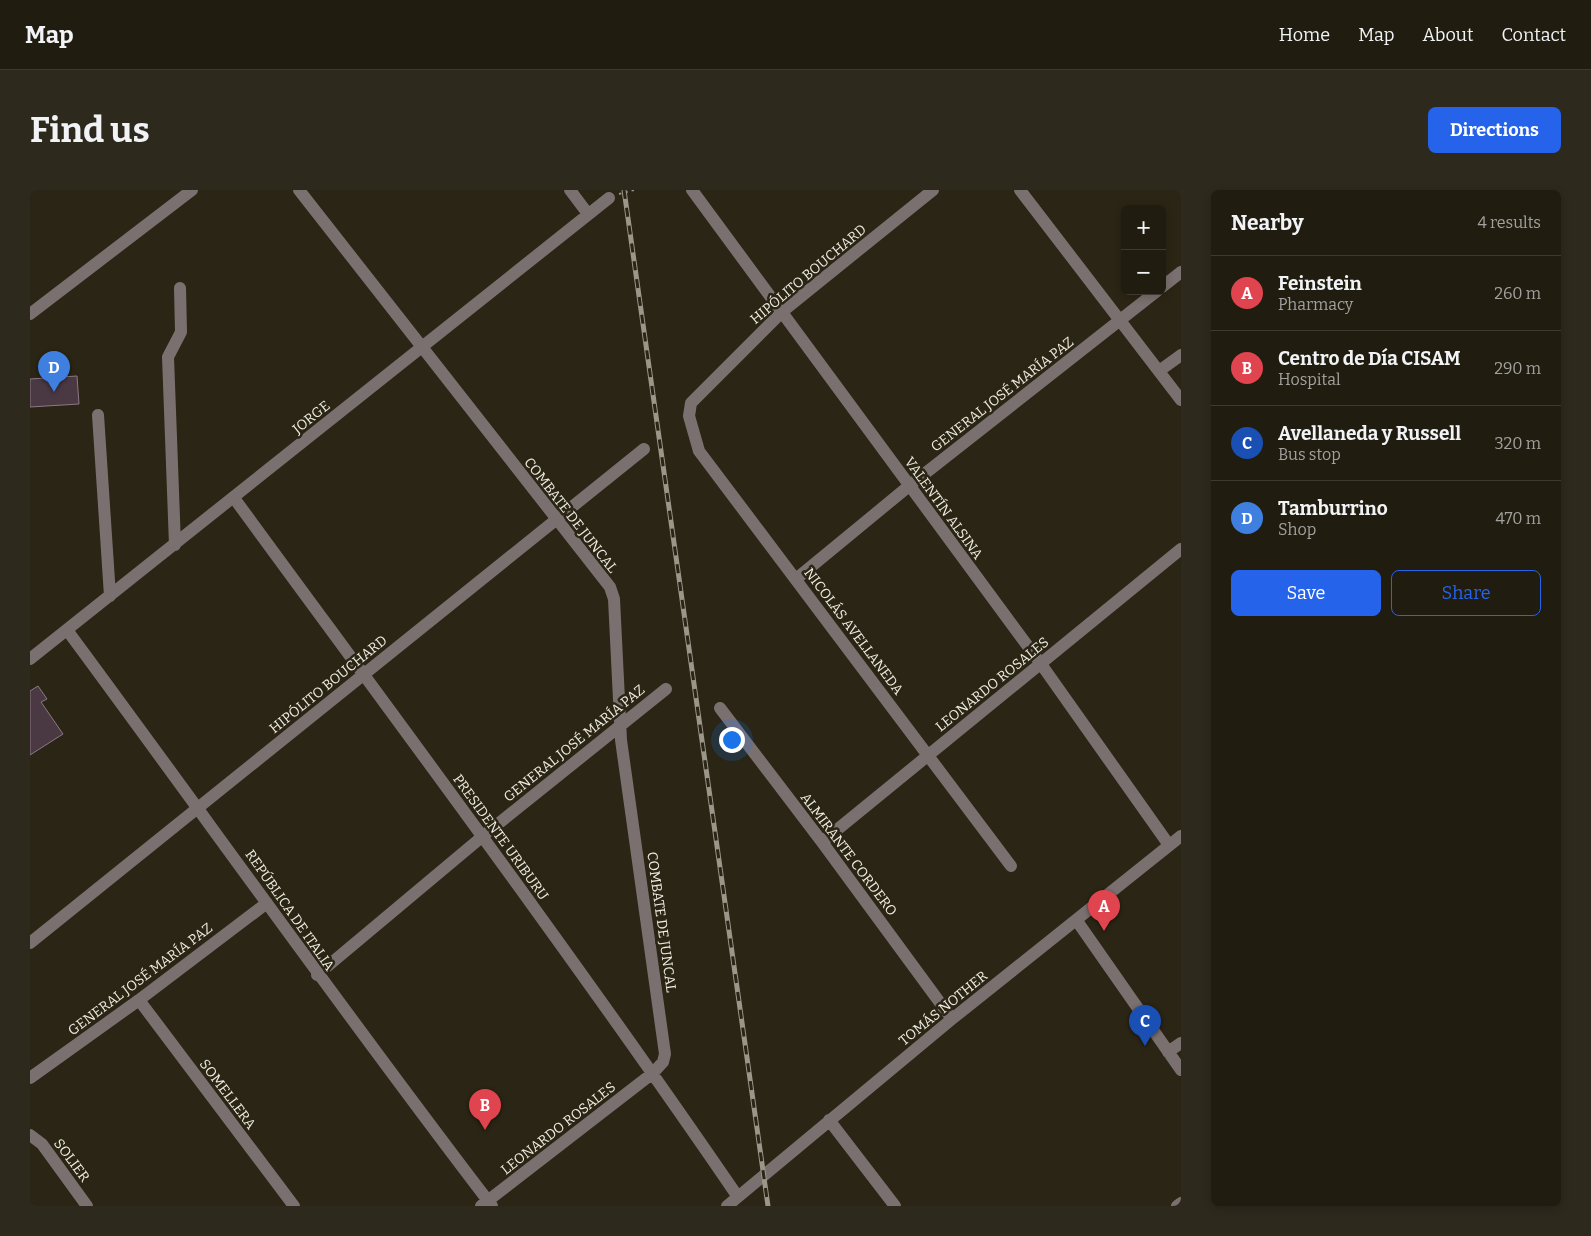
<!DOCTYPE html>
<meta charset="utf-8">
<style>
:root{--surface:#201c0f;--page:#2d291d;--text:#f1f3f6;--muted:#a2a19e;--line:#3d3a2f;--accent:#2563eb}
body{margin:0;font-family:Bitter,serif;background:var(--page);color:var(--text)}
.controls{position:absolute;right:15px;top:15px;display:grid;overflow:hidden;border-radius:8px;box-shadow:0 2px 8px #0003}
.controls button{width:45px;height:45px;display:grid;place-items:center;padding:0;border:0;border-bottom:1px solid var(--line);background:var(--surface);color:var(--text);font:25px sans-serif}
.you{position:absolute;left:701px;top:549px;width:18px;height:18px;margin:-12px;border:4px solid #fff;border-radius:50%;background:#1a73e8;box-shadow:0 0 0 8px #1a73e833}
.badge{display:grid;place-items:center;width:32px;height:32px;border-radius:50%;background:var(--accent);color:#fff;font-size:16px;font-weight:700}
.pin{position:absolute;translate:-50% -41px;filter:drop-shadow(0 1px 2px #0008)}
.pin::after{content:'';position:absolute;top:26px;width:18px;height:15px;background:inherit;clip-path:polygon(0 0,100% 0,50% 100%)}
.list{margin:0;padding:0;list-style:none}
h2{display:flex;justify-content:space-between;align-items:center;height:65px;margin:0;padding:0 20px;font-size:21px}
h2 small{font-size:16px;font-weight:400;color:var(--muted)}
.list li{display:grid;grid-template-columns:32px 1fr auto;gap:15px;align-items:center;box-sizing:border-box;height:75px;padding:0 20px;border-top:1px solid var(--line)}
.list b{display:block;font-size:19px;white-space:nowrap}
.list p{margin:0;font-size:16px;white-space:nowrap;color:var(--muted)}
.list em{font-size:16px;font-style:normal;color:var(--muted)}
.actions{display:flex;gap:10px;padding:15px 20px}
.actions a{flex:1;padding:11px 0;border:1px solid var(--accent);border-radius:8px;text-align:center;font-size:18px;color:var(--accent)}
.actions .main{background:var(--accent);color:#fff}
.map{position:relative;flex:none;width:1151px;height:1016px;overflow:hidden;border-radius:8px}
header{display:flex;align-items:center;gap:30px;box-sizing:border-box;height:70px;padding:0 25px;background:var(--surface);border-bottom:1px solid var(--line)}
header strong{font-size:24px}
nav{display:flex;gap:28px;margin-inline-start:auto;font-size:18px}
.intro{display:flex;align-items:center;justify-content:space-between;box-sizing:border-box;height:120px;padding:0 30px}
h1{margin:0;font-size:35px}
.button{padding:12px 22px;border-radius:8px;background:var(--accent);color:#fff;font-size:18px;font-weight:700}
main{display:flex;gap:30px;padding:0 30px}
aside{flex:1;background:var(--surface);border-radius:8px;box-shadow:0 2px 8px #0003}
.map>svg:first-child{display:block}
.building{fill:#4a3843;stroke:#8d7884}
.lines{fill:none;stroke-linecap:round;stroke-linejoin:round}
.path{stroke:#969284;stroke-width:2;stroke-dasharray:2.5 4;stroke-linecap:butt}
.minor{stroke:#7b7070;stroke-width:12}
.rail-casing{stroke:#9a9689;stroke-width:5}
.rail{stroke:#2a2514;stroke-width:3;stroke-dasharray:9;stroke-linecap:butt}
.labels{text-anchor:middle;stroke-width:5;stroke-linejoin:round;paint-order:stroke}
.street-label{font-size:14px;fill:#f0ede2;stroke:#2a2514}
</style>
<header>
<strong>Map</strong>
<nav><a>Home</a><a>Map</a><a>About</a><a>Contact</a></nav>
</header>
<div class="intro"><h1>Find us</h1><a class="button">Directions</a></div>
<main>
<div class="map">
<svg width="1151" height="1016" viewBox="0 0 1151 1016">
<rect width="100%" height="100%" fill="#2a2514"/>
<!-- building -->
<path class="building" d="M47,186L49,214L0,217V189Z
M8,496L17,509L11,512L33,544L0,565V501Z"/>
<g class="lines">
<!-- path -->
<path class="path" d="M589,4L604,0"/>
<!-- minor -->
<path class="minor" d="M269,0L580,397L584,409L591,550L635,864L633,872L623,883L451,1016
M540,0L558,24
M662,0L1011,474L1139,655
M903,0L753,121L661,213L659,226L669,261L981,676
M990,0L1151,210
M1132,97L1151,82
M0,124L162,0
M1129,181L1151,165
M68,225L80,406
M204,308C374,540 546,770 708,1007
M145,355L138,167L151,142L150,98
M766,389L879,296L1127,101
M37,440C179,632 317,827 462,1016
M0,469L579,8
M690,518L792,652L922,829
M792,652L1151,359
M1047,731L1151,880
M0,753L614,259
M287,785L453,646L636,499
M109,810L264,1016
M1138,862L1151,853
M0,888L109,810L237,713
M799,930L865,1016
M0,945L12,954L57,1016
M697,1016L922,829L1151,646
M1147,1016L1151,1013"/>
<defs>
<path id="rail" d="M594,0L738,1016"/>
</defs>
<!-- rail casing -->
<use href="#rail" class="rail-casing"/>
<!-- rail -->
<use href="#rail" class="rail"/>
</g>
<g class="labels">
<!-- street labels -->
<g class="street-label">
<text transform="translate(778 84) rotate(-40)" y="5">HIPÓLITO BOUCHARD</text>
<text transform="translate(972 204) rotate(-38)" y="5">GENERAL JOSÉ MARÍA PAZ</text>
<text transform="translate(281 227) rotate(-39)" y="5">JORGE</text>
<text transform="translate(914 318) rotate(54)" y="5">VALENTÍN ALSINA</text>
<text transform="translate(541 325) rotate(52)" y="5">COMBATE DE JUNCAL</text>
<text transform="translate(824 441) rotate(53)" y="5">NICOLÁS AVELLANEDA</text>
<text transform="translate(298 494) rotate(-39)" y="5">HIPÓLITO BOUCHARD</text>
<text transform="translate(962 494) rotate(-39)" y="5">LEONARDO ROSALES</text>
<text transform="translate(544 553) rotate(-39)" y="5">GENERAL JOSÉ MARÍA PAZ</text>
<text transform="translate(471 647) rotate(54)" y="5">PRESIDENTE URIBURU</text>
<text transform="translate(819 664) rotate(53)" y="5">ALMIRANTE CORDERO</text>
<text transform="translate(260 720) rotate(55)" y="5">REPÚBLICA DE ITALIA</text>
<text transform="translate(632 732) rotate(82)" y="5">COMBATE DE JUNCAL</text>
<text transform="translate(110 789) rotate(-37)" y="5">GENERAL JOSÉ MARÍA PAZ</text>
<text transform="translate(913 818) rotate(-39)" y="5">TOMÁS NOTHER</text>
<text transform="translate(198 904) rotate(53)" y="5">SOMELLERA</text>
<text transform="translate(528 938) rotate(-38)" y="5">LEONARDO ROSALES</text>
<text transform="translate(42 970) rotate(53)" y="5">SOLIER</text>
</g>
</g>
</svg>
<div class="controls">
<button>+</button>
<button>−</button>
</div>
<div class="you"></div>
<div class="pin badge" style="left:1074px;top:741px;background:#e0444e">A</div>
<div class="pin badge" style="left:455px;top:940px;background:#e0444e">B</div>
<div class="pin badge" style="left:1115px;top:856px;background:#1a4fb4">C</div>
<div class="pin badge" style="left:24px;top:202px;background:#3f7fe0">D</div>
</div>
<aside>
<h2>Nearby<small>4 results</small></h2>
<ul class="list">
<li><span class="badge" style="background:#e0444e">A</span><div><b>Feinstein</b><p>Pharmacy</p></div><em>260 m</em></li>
<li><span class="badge" style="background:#e0444e">B</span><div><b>Centro de Día CISAM</b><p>Hospital</p></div><em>290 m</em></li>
<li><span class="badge" style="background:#1a4fb4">C</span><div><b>Avellaneda y Russell</b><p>Bus stop</p></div><em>320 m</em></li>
<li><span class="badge" style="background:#3f7fe0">D</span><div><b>Tamburrino</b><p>Shop</p></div><em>470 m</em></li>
</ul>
<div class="actions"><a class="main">Save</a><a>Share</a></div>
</aside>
</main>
